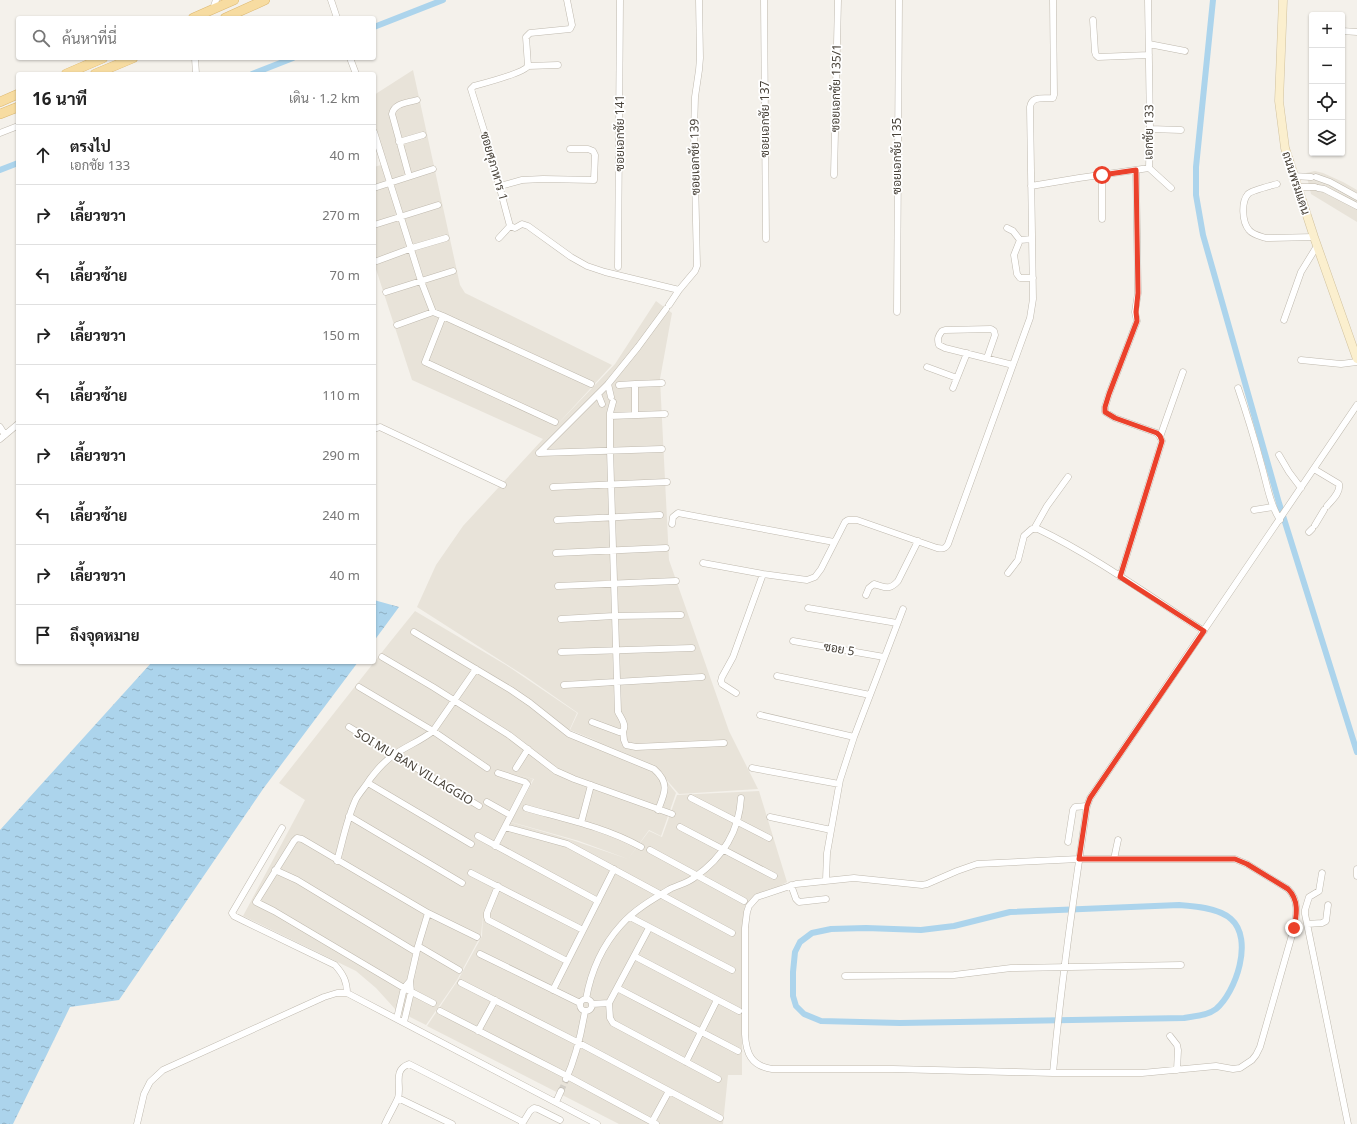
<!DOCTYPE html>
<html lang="th">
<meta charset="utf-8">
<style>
:root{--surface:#fff;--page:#f6f6f6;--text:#222;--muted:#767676;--line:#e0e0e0}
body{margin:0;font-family:"Noto Sans",Sarabun,sans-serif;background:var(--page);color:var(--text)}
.controls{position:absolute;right:12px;top:12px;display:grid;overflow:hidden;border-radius:4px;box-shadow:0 1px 3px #0004}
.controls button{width:36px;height:36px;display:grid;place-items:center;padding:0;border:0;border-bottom:1px solid var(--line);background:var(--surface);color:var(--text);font:20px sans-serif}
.stop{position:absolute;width:12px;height:12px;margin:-9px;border:3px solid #eb412b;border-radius:50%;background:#fff}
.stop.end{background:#eb412b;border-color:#fff;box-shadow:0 1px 4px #0008}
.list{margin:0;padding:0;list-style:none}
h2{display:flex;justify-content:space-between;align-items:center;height:52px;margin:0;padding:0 16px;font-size:17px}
h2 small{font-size:13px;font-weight:400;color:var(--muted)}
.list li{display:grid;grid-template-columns:26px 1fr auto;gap:12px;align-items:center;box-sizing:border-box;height:60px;padding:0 16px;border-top:1px solid var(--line)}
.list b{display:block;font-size:15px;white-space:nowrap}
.list p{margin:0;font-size:13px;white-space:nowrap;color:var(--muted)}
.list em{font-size:13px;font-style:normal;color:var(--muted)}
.icon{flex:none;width:22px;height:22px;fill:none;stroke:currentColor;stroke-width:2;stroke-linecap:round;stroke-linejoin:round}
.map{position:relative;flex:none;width:1357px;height:1124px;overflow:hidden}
.search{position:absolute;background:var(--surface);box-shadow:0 1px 3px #0004;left:16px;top:16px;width:360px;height:44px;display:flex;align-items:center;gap:10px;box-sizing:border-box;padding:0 14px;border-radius:4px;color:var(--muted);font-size:15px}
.panel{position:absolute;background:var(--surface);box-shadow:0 1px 3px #0004;left:16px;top:72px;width:360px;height:592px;border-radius:4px}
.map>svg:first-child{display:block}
.residential{fill:#e8e3d9}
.water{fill:url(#water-ripples)}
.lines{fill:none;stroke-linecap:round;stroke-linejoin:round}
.canal{stroke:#acd4ec;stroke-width:6}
.street-tunnel{stroke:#d2cec7;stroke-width:6;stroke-dasharray:6 3;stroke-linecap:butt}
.street-casing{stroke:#bfb9ae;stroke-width:7}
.secondary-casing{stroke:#d1c29e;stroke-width:9}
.primary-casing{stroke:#dcb871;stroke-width:10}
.street{stroke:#fff;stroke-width:6}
.secondary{stroke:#fbefce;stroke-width:8}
.primary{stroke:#f7dca1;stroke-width:9}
.route{stroke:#eb412b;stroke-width:5}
.labels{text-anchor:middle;stroke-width:3.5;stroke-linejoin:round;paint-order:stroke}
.street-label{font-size:12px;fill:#484239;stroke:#fff}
</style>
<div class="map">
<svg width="1357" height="1124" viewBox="0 0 1357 1124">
<defs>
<pattern id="water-ripples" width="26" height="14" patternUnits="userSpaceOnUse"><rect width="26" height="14" fill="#acd4ec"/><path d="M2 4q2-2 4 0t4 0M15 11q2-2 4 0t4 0" fill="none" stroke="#8eaec0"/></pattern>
</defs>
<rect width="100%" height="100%" fill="#f4f1eb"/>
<!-- residential -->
<path class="residential" d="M413,70L460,285L465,293L612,365L555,427L615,364L656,301L672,313L660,379L669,560L729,731L758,789L679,794L651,762L676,793L661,836L649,830L628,859L579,841L511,822L534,779L516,774L533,779L510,822L572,840L628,859L649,831L662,837L677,795L759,791L787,882L745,905L742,962V1075H728L723,1124H619L427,1026L458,980L482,936L483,914L481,935L457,980L426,1025L396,1010L376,988L356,971L243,916L305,800L279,783L390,642L415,611L506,665L577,713L569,731L600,742L570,730L578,713L525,676L417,607L436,565L463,526L543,439L412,380L374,263V167L381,165L374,142V95Z
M1315,171L1323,173L1343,182L1357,190V222L1311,194L1306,173Z"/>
<!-- water -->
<path class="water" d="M374,600L399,607L374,641Z
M152,662H358L263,789L119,1000L70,1007L13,1124H0V830Z"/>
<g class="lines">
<!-- canal -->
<path class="canal" d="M1213,0L1196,167V195L1203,235L1279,503L1357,752
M374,27L443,0
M252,74L293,58
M0,170L18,163
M1179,905C1194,906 1219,908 1231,919C1254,939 1236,992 1216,1009C1207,1016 1194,1016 1184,1018L900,1023L821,1021L804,1014L796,1006L793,996V972L795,952L800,942L812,933L831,929L866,928L921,930L954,926L1010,912Z"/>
<!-- street-tunnel -->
<path class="street-tunnel" d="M561,1091L566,1080"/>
<defs>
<path id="street" d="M331,0L337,18
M764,0L766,239
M1148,0L1150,129L1149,168
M213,9L216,0
M1093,20L1095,52L1096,55L1098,57L1149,55
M1342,31L1357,32
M1149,44L1185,51
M195,58L196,74
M350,58L356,74
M528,66L558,65
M1150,129L1181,130
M374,132L421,281L433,312L443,316
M0,133L18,126
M399,142L423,135
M1149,168L1171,188
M834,175L838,0
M1102,175V219
M409,176L392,114C394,103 407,103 417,100
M1293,176L1311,177
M1316,177L1330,182L1357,197
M1277,184C1270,186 1252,190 1248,194C1241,202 1242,222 1249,230C1253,235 1260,236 1266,238L1314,237
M500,186L522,180L543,179L594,180L595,155L593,151L588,149H570
M1031,186L1079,178L1149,168
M1298,187H1315
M374,188L433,169
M1318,188L1324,189L1357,206
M374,225L438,205
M510,226L487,140L471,89L474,86C485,83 524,73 528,66L526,37L530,33L570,29L572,25L567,0
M510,226L515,228L522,224L528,226L571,257L587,266L605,272L679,290
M1007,228L1013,231L1020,240
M499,238L510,226
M1032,239L1020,240L1014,255L1017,274L1020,278H1033
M377,261L412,248L446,238
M618,267L620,0
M386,292L453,271
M669,305L679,290L695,271L697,266L694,132L695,97L699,70L700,58L699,0
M897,312L899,0
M1284,320L1301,272L1317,246
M397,325L433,312
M987,358L995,335L994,331L991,329L945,330L942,331C938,336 937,339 939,345L945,348L1013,365
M1301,360L1341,364L1357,362
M927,367L957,378L967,353
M608,384L611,397
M619,385L635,384
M953,388L957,378
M1238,388C1247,414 1255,441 1262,467C1267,485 1270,504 1280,520
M598,394L602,404
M635,415V384L662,383
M610,416L665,414
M555,422L425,362L443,316L591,384
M0,427L5,435
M374,429L380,427L382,428L503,485
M1160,437L1183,372
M0,439L18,424
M539,453L608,384L638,347L666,309
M539,453L662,449
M1279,455L1289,472L1301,488
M1314,469L1339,484C1341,492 1332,500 1327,506
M553,487L667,482
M1254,510L1273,507
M557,520L660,515
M672,524L673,517L678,513L834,542
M1315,525L1324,510
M1034,529L1047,506L1068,477
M1309,532L1312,529
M556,553L666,548
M703,563L763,574L807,580L815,577L821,569L845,522L848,520H857L937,548C943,549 945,549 948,544L1030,318L1033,299L1030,107C1032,95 1044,99 1053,98L1054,95L1053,0
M1008,573L1018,560L1024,536L1032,529H1038C1096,557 1149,596 1204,631
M1120,577L1162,441L1160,437L1157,433L1115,418L1105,412V407L1109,394L1137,321L1135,312L1138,293L1136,170
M558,586L676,581
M866,595L869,588L874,584C885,587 889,591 898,581L918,541
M808,608L897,623
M561,619L614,616L681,615
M414,632L511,690L530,703L569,734L654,769C670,783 665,793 658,810
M793,641L884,657
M561,652L692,648
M382,657L433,687L509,735L556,771L574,779L672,814
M777,676L870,695
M564,685L702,677
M359,687L433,731L487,768
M736,693L722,684L721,681L722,677L733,657L763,574
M760,715L854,737
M592,722L619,732L623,731C627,725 621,718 618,712L610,450V413L613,402
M349,727L479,806
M623,731L624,740L626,745L636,747L724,743
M516,768L528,749
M752,768L839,784
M368,783L471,844
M691,798L769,838
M487,802L510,815
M526,808C565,819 605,827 641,847
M349,816L462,883
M770,817L831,830
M581,823L591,785
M505,827L567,844L732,933
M680,827L774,876
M282,828L232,913L234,916L244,921L335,965C343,974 347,981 347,993
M478,836L598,901
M1068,842L1073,810L1075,807L1087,806
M495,846L527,784L525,782L498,773
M650,850L744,901
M1079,859H1235L1247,864L1288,889C1299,900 1297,914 1294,928L1260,1047L1256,1055L1252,1060L1240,1068L1233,1069L1216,1066L1142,1073H1053L893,1069H772C751,1066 746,1053 745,1034V928L747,912L749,906L757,897L796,884L854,878L922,885L927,884L957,871L977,864Z
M1114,859L1118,840
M337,861C343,840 347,818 356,799C360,792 366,786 370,779C377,770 384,761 394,755C406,746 421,741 433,731L476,669
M1357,869V876
M275,870L297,880L416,952
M471,873L583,930
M1322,873L1319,891L1309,897L1305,910V914L1348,1124
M826,880L827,853L840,780L854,737L903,609
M791,885L796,899L799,902L826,899
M498,886L487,913V917L488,920L567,961
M630,917L732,970
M1307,924L1322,923L1326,921L1328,905
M418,946L459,970
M480,954L580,1003
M634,956L739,1011
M845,976L954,975L1011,968L1181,965
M410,981L418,946L428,913
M461,983L579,1043L720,1118
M617,988L738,1051
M553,990L614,869
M580 1005a6 6 0 1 1 12 0a6 6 0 1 1-12 0Z
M586,999C591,971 601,947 621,925C634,910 653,899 670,889C678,885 688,883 695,877C722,858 739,832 741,798
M433,1003L404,988L274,911L256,902L294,841L297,838L302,839L428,913L477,937
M609,1003L610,1018L613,1023L718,1079
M592,1004L609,1003L649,928
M440,1011L567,1076L656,1124
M397,1018L404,988L410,981L411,992L404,1022
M478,1031L495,1000
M1170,1036L1177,1045L1178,1050L1177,1070
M686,1062L717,1000
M1053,1073C1061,983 1074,895 1087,806L1090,798L1357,405
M566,1079C576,1057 581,1035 585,1011
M398,1098L452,1124
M556,1102L561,1091
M652,1122L669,1091
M137,1124L144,1094L150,1082L163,1070L324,997L337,993H347L597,1124
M385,1124C389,1115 394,1107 398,1098C402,1086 392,1070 409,1064L523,1122
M522,1124L530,1111L534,1108L538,1109L560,1120"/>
<path id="secondary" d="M1283,0L1279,101L1285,148L1314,237L1357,359"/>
<path id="primary" d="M193,18L234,0
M225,18L265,0
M66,74L103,58
M95,74L133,58
M0,102L18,94
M0,114L18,107"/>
</defs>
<!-- street casing -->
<use href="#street" class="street-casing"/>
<!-- secondary casing -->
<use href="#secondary" class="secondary-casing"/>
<!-- primary casing -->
<use href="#primary" class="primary-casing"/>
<!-- street -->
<use href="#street" class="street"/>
<!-- secondary -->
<use href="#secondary" class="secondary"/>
<!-- primary -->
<use href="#primary" class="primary"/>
</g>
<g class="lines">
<!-- route -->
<path class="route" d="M1102,175L1136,170L1138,293L1136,312L1137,321L1109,394L1105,407V412L1115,418L1157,433L1160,436L1162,441L1120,577L1204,631L1090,798L1087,806L1079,859H1235L1247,864L1288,889C1299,900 1297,914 1294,928"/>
</g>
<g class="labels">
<!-- street labels -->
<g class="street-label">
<text transform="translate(836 88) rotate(-89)" y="4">ซอยเอกชัย 135/1</text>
<text transform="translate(765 119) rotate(-90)" y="4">ซอยเอกชัย 137</text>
<text transform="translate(1149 132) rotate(-89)" y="4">เอกชัย 133</text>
<text transform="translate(620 133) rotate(-90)" y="4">ซอยเอกชัย 141</text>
<text transform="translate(897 156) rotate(-90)" y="4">ซอยเอกชัย 135</text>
<text transform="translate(695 157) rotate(-91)" y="4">ซอยเอกชัย 139</text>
<text transform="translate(494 166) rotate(74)" y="4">ซอยศุภาหาร 1</text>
<text transform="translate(1296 183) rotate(72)" y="4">ถนนพรมแดน</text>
<text transform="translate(839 649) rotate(10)" y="4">ซอย 5</text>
<text transform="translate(414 767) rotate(31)" y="4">SOI MU BAN VILLAGGIO</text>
</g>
</g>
</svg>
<div class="controls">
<button>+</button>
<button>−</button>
<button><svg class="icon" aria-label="locate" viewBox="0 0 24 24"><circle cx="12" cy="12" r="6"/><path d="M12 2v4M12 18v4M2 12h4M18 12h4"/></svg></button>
<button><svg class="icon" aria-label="layers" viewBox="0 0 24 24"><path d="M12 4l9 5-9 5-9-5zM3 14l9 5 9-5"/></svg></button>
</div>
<div class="stop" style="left:1102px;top:175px"></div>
<div class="stop end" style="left:1294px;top:928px"></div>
<div class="search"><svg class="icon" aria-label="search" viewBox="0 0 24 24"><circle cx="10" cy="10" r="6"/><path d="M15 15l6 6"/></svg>ค้นหาที่นี่</div>
<section class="panel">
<h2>16 นาที<small>เดิน · 1.2 km</small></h2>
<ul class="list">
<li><svg class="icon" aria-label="ahead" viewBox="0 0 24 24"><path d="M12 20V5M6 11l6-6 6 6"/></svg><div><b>ตรงไป</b><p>เอกชัย 133</p></div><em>40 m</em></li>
<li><svg class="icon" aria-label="right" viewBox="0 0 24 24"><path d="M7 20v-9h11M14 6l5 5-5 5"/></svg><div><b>เลี้ยวขวา</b></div><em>270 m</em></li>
<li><svg class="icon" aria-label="left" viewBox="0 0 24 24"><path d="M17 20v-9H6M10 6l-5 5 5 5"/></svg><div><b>เลี้ยวซ้าย</b></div><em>70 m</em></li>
<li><svg class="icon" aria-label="right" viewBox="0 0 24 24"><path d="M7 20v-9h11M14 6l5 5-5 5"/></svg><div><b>เลี้ยวขวา</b></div><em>150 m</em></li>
<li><svg class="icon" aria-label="left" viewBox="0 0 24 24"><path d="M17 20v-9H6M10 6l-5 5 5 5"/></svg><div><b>เลี้ยวซ้าย</b></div><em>110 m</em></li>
<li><svg class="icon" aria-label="right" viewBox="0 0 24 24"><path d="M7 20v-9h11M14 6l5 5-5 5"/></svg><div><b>เลี้ยวขวา</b></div><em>290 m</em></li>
<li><svg class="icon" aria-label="left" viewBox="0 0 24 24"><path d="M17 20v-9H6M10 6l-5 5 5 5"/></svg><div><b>เลี้ยวซ้าย</b></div><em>240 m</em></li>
<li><svg class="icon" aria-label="right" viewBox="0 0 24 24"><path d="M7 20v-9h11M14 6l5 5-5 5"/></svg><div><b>เลี้ยวขวา</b></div><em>40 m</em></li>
<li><svg class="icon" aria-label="arrive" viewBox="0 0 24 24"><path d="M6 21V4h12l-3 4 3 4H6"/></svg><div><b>ถึงจุดหมาย</b></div></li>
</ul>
</section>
</div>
